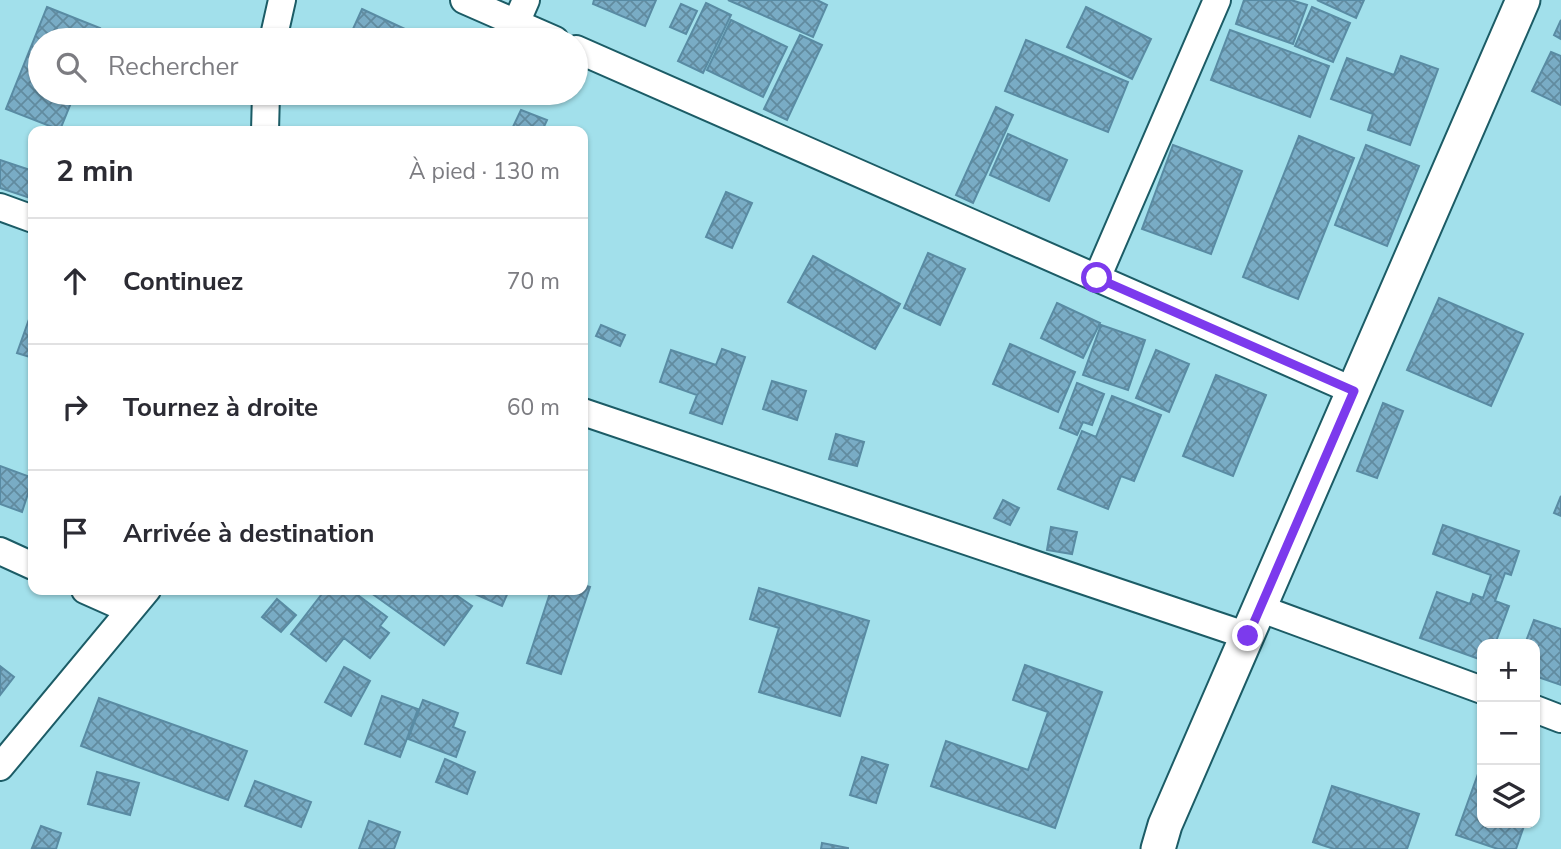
<!DOCTYPE html>
<html lang="fr">
<meta charset="utf-8">
<style>
:root{--surface:#fff;--page:#f7f7f7;--text:#2b2b33;--muted:#7c7c81;--line:#e1e1e2}
body{margin:0;font-family:"Nunito Sans",sans-serif;background:var(--page);color:var(--text)}
.controls{position:absolute;right:21px;bottom:21px;display:grid;overflow:hidden;border-radius:14px;box-shadow:0 2px 5px #0004}
.controls button{width:63px;height:63px;display:grid;place-items:center;padding:0;border:0;border-bottom:2px solid var(--line);background:var(--surface);color:var(--text);font:35px sans-serif}
.stop{position:absolute;width:21px;height:21px;margin:-16px;border:5px solid #7c3aed;border-radius:50%;background:#fff}
.stop.end{background:#7c3aed;border-color:#fff;box-shadow:0 2px 7px #0008}
.list{margin:0;padding:0;list-style:none}
h2{display:flex;justify-content:space-between;align-items:center;height:91px;margin:0;padding:0 28px;font-size:30px}
h2 small{font-size:23px;font-weight:400;color:var(--muted)}
.list li{display:grid;grid-template-columns:46px 1fr auto;gap:21px;align-items:center;box-sizing:border-box;height:126px;padding:0 28px;border-top:2px solid var(--line)}
.list b{display:block;font-size:26px;white-space:nowrap}
.list em{font-size:23px;font-style:normal;color:var(--muted)}
.icon{flex:none;width:38px;height:38px;fill:none;stroke:currentColor;stroke-width:2;stroke-linecap:round;stroke-linejoin:round}
.map{position:relative;flex:none;width:1561px;height:849px;overflow:hidden}
.search{position:absolute;background:var(--surface);box-shadow:0 2px 5px #0004;left:28px;top:28px;width:560px;height:77px;display:flex;align-items:center;gap:18px;box-sizing:border-box;padding:0 24px;border-radius:38px;color:var(--muted);font-size:26px}
.panel{position:absolute;background:var(--surface);box-shadow:0 2px 5px #0004;left:28px;top:126px;width:560px;height:469px;border-radius:14px}
.map>svg:first-child{display:block}
.building{fill:url(#building-cross-hatch);stroke:#598ba3;stroke-width:2}
.lines{fill:none;stroke-linecap:round;stroke-linejoin:round}
.minor-casing{stroke:#1c5c66;stroke-width:30}
.tertiary-casing{stroke:#1c5c66;stroke-width:37}
.minor{stroke:#fff;stroke-width:26}
.tertiary{stroke:#fff;stroke-width:33}
.route{stroke:#7c3aed;stroke-width:9}
</style>
<div class="map">
<svg width="1561" height="849" viewBox="0 0 1561 849">
<defs>
<pattern id="building-cross-hatch" width="8" height="8" patternUnits="userSpaceOnUse" patternTransform="scale(1.75)"><rect width="8" height="8" fill="#79acc5"/><path d="M0 0l8 8M0 8l8-8" fill="none" stroke="#618b9f"/></pattern>
</defs>
<rect width="100%" height="100%" fill="#a2e0eb"/>
<!-- building -->
<path class="building" d="M594,0H656L645,26L593,4Z
M728,0H817L827,5L813,37Z
M1244,0H1291L1307,5L1293,44L1236,24Z
M1317,0H1364L1356,18Z
M706,3L731,15L703,73L678,61Z
M681,4L697,11L686,34L670,27Z
M47,7L100,28L95,40H40V93H75L60,130L6,109Z
M1086,7L1151,39L1132,79L1067,47Z
M1312,7L1350,23L1333,62L1295,46Z
M362,9L422,37L420,40H348Z
M731,20L787,47L763,97L707,70Z
M1561,20V39L1554,35Z
M1230,30L1329,66L1310,117L1211,80Z
M800,35L822,45L787,120L764,109Z
M1026,40L1128,82L1108,132L1005,91Z
M1551,52L1561,56V105L1532,91Z
M1401,56L1438,69L1410,145L1368,130L1373,114L1331,99L1347,58L1394,75Z
M996,107L1013,115L973,203L956,195Z
M521,110L547,120L542,131H511Z
M1008,134L1067,160L1049,201L990,175Z
M1299,136L1354,158L1298,299L1243,277Z
M1173,145L1242,171L1211,254L1142,229Z
M1366,145L1419,166L1387,246L1335,225Z
M0,160L33,171L30,198L0,188Z
M726,192L752,203L732,248L706,237Z
M928,253L965,269L940,325L904,308Z
M813,256L900,304L875,349L788,302Z
M1439,298L1523,334L1491,406L1407,370Z
M1057,303L1100,323L1083,358L1041,338Z
M33,308V358L17,353Z
M601,325L625,335L620,346L596,336Z
M1101,325L1145,340L1128,390L1083,375Z
M1010,344L1075,372L1058,412L993,384Z
M722,349L745,357L722,424L690,413L697,395L660,382L671,350L716,365Z
M1156,350L1189,364L1169,412L1136,398Z
M1216,375L1266,395L1233,476L1183,456Z
M772,381L806,391L797,420L763,409Z
M1077,383L1104,394L1092,425L1083,422L1077,435L1060,428Z
M1112,396L1161,415L1134,481L1121,476L1108,509L1058,489L1082,431L1096,437Z
M1383,403L1403,411L1377,478L1357,471Z
M836,434L864,442L857,466L829,459Z
M0,466L33,478L22,512L0,504Z
M1561,496V516L1554,513Z
M1003,500L1019,508L1010,525L994,518Z
M1443,525L1519,551L1511,575L1505,573L1495,601L1509,606L1495,644H1482V660L1420,638L1437,592L1470,604L1473,594L1483,598L1491,575L1433,554Z
M1051,527L1077,532L1072,554L1047,550Z
M583,585L590,587L561,674L527,663L551,590H583Z
M759,588L869,621L840,716L759,692L779,628L750,619Z
M325,590H351L387,617L380,626L389,633L370,658L344,638L326,661L291,634Z
M367,590H449L472,606L444,645Z
M466,590H509L502,606Z
M277,599L296,615L281,632L262,617Z
M1534,620L1561,629V685L1535,676V644H1525Z
M1025,665L1102,692L1055,828L931,786L946,741L1028,770L1048,712L1013,700Z
M0,666L14,677L0,695Z
M344,667L370,681L351,716L325,702Z
M382,696L418,709L400,757L365,744Z
M99,698L247,751L228,800L81,746Z
M423,700L458,713L453,727L465,732L456,757L408,739Z
M862,757L888,765L876,803L850,795Z
M445,759L475,772L467,794L436,782Z
M97,772L139,783L130,815L88,804Z
M1478,774L1482,775V823H1525L1516,849H1498L1456,835Z
M255,781L311,802L301,827L245,806Z
M1332,786L1419,814L1407,849H1334L1313,842Z
M369,821L400,832L394,849H359Z
M41,826L61,833L56,849L32,848Z
M822,843L848,848V849H821Z"/>
<g class="lines">
<defs>
<path id="minor" d="M464,0L555,40
M516,23L526,0
M273,40L282,0
M576,49L1354,391
M265,131L266,93
M0,207L33,219
M1097,278L1217,0
M583,412L1248,636
M0,551L33,566
M85,590L130,610
M1259,608L1482,690
M1535,709L1561,719
M0,767L147,590"/>
<path id="tertiary" d="M1158,849L1165,825L1523,0"/>
</defs>
<!-- minor casing -->
<use href="#minor" class="minor-casing"/>
<!-- tertiary casing -->
<use href="#tertiary" class="tertiary-casing"/>
<!-- minor -->
<use href="#minor" class="minor"/>
<!-- tertiary -->
<use href="#tertiary" class="tertiary"/>
</g>
<g class="lines">
<!-- route -->
<path class="route" d="M1097,278L1354,391L1248,636"/>
</g>
</svg>
<div class="controls">
<button>+</button>
<button>−</button>
<button><svg class="icon" aria-label="layers" viewBox="0 0 24 24"><path d="M12 4l9 5-9 5-9-5zM3 14l9 5 9-5"/></svg></button>
</div>
<div class="stop" style="left:1097px;top:278px"></div>
<div class="stop end" style="left:1248px;top:636px"></div>
<div class="search"><svg class="icon" aria-label="search" viewBox="0 0 24 24"><circle cx="10" cy="10" r="6"/><path d="M15 15l6 6"/></svg>Rechercher</div>
<section class="panel">
<h2>2 min<small>À pied · 130 m</small></h2>
<ul class="list">
<li><svg class="icon" aria-label="ahead" viewBox="0 0 24 24"><path d="M12 20V5M6 11l6-6 6 6"/></svg><div><b>Continuez</b></div><em>70 m</em></li>
<li><svg class="icon" aria-label="right" viewBox="0 0 24 24"><path d="M7 20v-9h11M14 6l5 5-5 5"/></svg><div><b>Tournez à droite</b></div><em>60 m</em></li>
<li><svg class="icon" aria-label="arrive" viewBox="0 0 24 24"><path d="M6 21V4h12l-3 4 3 4H6"/></svg><div><b>Arrivée à destination</b></div></li>
</ul>
</section>
</div>
